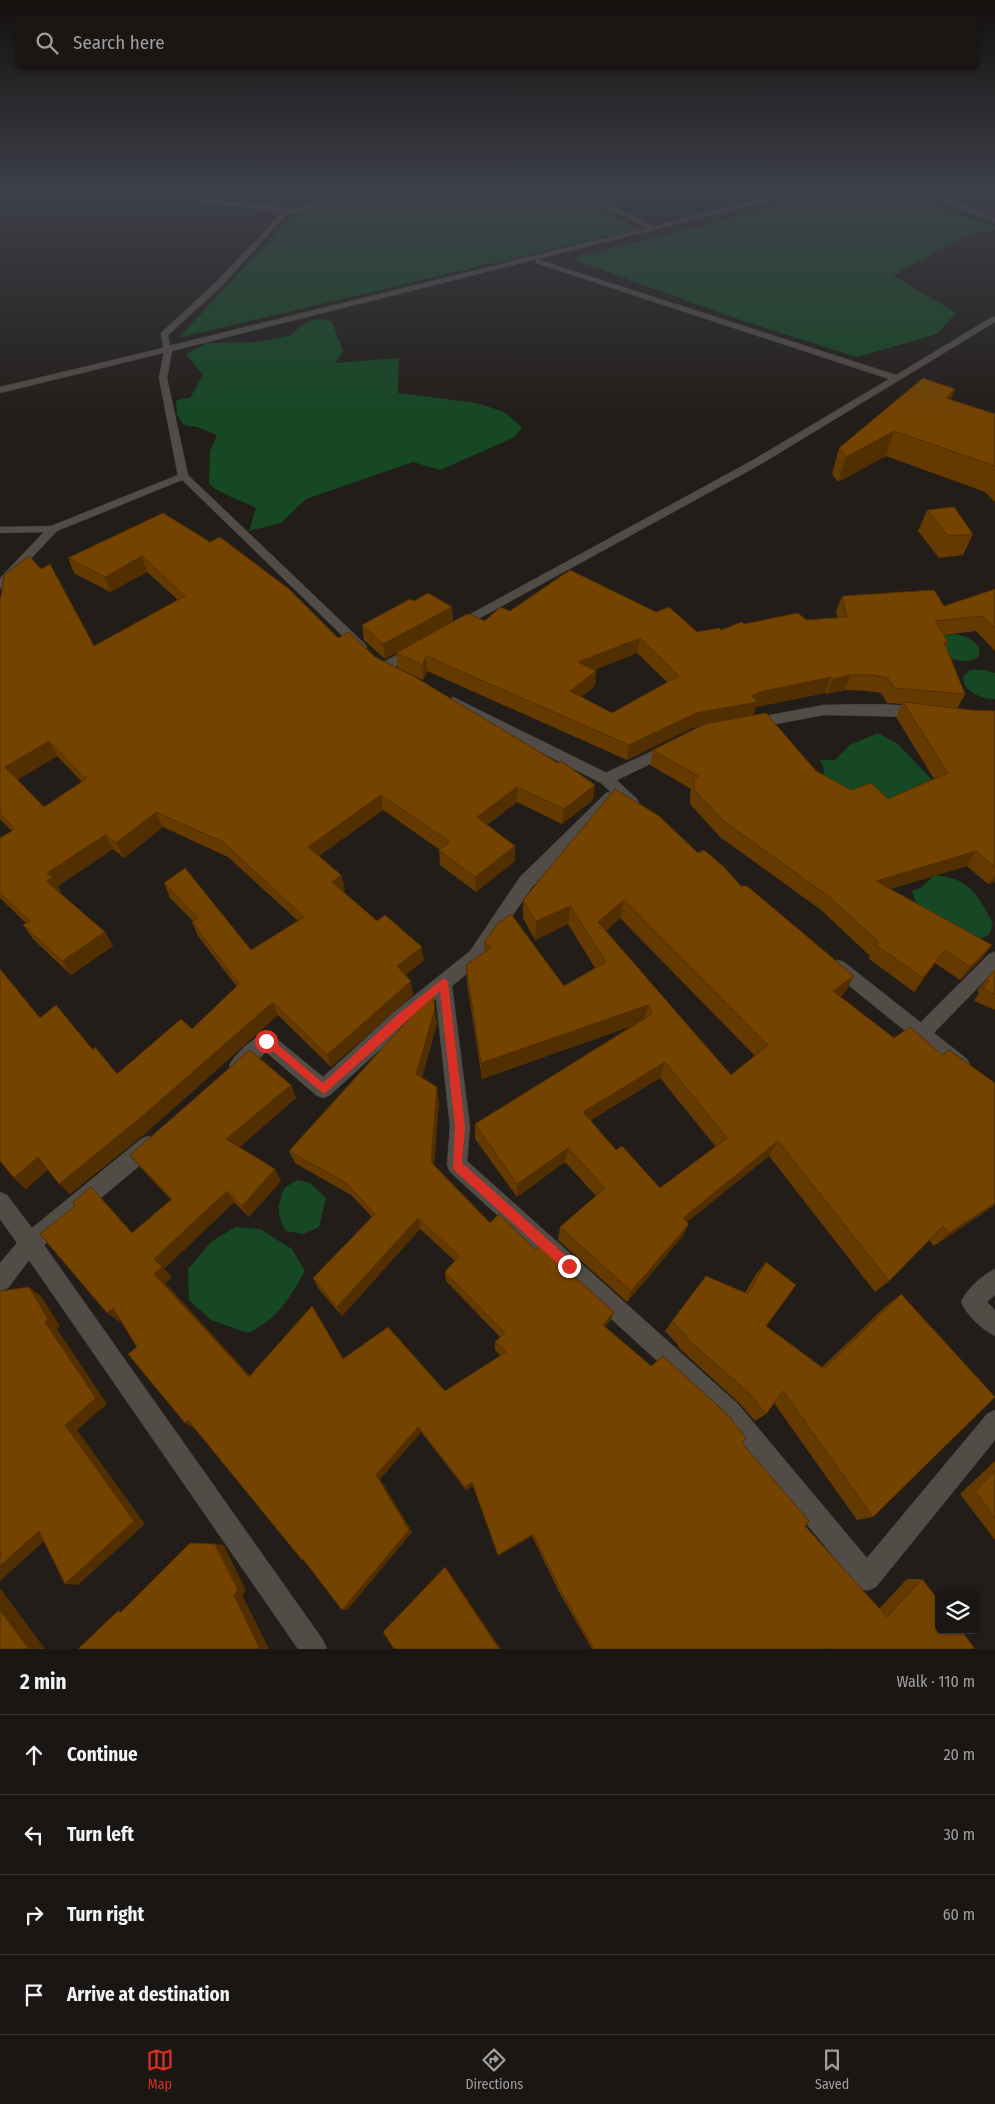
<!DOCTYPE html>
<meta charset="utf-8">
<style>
:root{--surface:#1a1613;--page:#272321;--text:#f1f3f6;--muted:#9f9fa0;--line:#383533;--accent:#d93025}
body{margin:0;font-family:"Fira Sans Condensed",sans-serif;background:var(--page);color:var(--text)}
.controls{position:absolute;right:15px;bottom:15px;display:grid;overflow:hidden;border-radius:8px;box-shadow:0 1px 4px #0004}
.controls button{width:45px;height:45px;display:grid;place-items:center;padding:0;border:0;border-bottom:1px solid var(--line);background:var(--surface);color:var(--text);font:25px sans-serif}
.stop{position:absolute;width:15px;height:15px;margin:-11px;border:4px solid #d93025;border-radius:50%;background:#fff}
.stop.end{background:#d93025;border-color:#fff;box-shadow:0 1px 5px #0008}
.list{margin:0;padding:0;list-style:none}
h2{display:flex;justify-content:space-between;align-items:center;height:65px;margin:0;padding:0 20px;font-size:21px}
h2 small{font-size:16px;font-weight:400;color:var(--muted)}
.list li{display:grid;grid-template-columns:32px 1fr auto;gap:15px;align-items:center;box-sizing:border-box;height:80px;padding:0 20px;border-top:1px solid var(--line)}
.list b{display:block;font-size:19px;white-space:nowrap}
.list em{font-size:16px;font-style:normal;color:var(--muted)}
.icon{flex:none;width:28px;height:28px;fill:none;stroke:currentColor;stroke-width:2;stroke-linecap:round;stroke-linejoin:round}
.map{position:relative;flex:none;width:995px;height:1649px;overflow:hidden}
.search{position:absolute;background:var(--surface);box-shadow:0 1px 4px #0004;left:15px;right:15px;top:15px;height:55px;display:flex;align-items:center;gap:12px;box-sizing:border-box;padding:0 18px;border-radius:8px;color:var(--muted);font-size:19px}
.sheet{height:385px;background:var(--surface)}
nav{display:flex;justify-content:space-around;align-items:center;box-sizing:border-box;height:70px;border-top:1px solid var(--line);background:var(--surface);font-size:14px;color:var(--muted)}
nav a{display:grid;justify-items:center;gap:2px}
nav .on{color:var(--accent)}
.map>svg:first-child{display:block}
.green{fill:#154823}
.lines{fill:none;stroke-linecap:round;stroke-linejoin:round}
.minor-casing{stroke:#3d3935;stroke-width:1}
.tertiary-casing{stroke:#3d3935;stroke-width:1}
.secondary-casing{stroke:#3d3935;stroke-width:1}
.minor{fill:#524c47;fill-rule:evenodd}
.tertiary{fill:#524c47;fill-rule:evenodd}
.secondary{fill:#524c47;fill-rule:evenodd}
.wall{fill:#653a00;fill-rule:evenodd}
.shaded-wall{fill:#522f00}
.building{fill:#754300;stroke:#522f00;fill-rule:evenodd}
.route{fill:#d93025}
</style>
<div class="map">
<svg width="995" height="1649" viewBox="0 0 995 1649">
<rect width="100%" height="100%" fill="#221d19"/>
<!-- green -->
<path class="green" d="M378,191H566L590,201L637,229L178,338L292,216Z
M821,191H898L995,227V229L967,236L893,275L956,313L937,334L857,357L740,320L572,259C655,236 739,219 821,191Z
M322,319L332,322L343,351L335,363L399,358L398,393L477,403L504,412L522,427L515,437L440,470L413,462L306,499L281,523L249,531L256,508C240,499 223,496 209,484L210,451L217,435L197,427L184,425L177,415L176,400L190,398L203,375L186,354L207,343L255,342L289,336L306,322Z
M956,634C967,637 982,642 979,656C969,664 958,661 947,657L943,635Z
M970,670H984L995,673V699C982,699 962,692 963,676Z
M878,733L898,744L932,780L885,805L822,782L824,769L820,760H835L850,745Z
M934,875C970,878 978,895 993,924L989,935L979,939L918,908L912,891L922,887Z
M298,1180L310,1183L326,1198L319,1227L304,1234L286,1231C276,1213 277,1206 285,1187Z
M235,1227L260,1229L292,1249L305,1271C289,1299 278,1319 248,1333L211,1320L189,1300L188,1269L211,1242Z"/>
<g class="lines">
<defs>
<path id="minor" d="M107,191H130L296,209L356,191H367L285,216L220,288L168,335L171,351L0,393V387L163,348L161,333L214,284L281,214L286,212Z
M574,191H583L657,229L652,230Z
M536,259L896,375L992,317H995V322L761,464L458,630L452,626L454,623L753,460L889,379L536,263Z
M183,473L188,476L187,478L57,531L4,587L0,589V578L44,532L0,533V527L51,526Z
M414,646L418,647L420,650L418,653L388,671H378L377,668L378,665Z
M824,705C840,705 919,701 926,712L919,717L824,715L754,728L747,723L754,718Z
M670,743L675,744L677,748L675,752L611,783H601L599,779L601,775Z
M611,792L616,793L618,797L616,801L532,887L482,961L452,986L470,1127L467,1161L738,1404L867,1558L987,1414L995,1410V1440L876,1587L867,1591L858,1587L722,1420L450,1172L447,1165L450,1127L436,999L330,1095L323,1098L316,1095L266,1052L244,1072L238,1075L232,1072L229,1066C234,1054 253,1038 266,1033L272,1035L323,1077L394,1012L470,951L520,877L606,793Z
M995,952V970L927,1040L921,1042L915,1040L912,1034L915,1028L989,954Z
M148,1136L155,1139L158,1146L155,1153L44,1245L323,1640L327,1649H298L29,1260L8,1288L0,1291V1263L17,1243L0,1219V1192L7,1195L32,1228L141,1139Z
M995,1269V1295L987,1302L995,1310V1336C982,1330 967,1315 961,1302C967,1289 982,1275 995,1269Z"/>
<path id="tertiary" d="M796,191H808L172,351L167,378L188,475L365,644L367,647L365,650H357L178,476L159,378L165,347Z
M453,697L611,775L637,799L639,803L637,807H627L601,783L448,705L446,702Z
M838,960L844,962L967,1059L970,1065L967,1071L961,1074L955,1071L832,972L830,967L832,962Z"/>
<path id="secondary" d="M917,191H926L995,218V222Z"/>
</defs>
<!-- minor casing -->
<use href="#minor" class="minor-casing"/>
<!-- tertiary casing -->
<use href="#tertiary" class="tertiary-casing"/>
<!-- secondary casing -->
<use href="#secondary" class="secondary-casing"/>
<!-- minor -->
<use href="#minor" class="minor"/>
<!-- tertiary -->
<use href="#tertiary" class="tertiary"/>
<!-- secondary -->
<use href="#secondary" class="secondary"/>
</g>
<!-- wall -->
<path class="wall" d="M951,400L995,414V502L985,492L886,456L838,482L832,474L839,448Z
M927,510L973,534L963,555L939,558L918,531Z
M163,513L338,638L375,657L593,800L562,824L517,802L487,825L515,846V861L476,892L440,865L439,850H440L383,810L319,856L341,875L345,890L343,891L377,921L424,960L405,975L413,995L331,1067L278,1015L148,1131L70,1194L48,1169L26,1189L14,1178L40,1018L93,1050L117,1074L192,1029L237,987L198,936L192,922L193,921L170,898L164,883L251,950L298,921L228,857L163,827L124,858L113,849L58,886L61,892L60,893L105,932L113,946L71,975L33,939L23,925L26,923L0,898V838L12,831L0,819V597L94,646L178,600L147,572L110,592L74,573L68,558ZM57,756L82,782L44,807L17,780Z
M995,589V651L976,631L944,635L948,642L946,646L965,694L957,709L971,710L995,711V882L988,884L967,866L890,889L992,945L982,958L960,980L935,963L914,992L868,958L870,956L821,910L720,837L690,804V794L691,789L650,765L653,750L698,727L692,728L627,760L427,671L423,680L398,668L396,653L385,659L364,640L362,625L414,601L452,607L453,622L485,621L510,611L697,632L721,630L744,624L838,618L836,611L842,596L944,606ZM637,653L667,682L612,713L581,697L595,686L596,671L594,670ZM845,690L866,691L881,693L887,703L902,704L896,717L934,779L888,799L851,790L816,771L753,715L756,707L825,693L827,694Z
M698,853L854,976L844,994L840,997L995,1205L934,1246L929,1240L889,1281L875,1292L769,1156L687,1222L683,1236L627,1302L558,1240L560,1227L596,1196L565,1162L517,1197L475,1139V1124L632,1026L482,1079L467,983L466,965L484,952V943L564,986L595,968L568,924L535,940L523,918V900ZM620,918L755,1056L731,1075L606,931ZM660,1078L716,1147L660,1188L616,1150L590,1120Z
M995,970V1010L974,1001L979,993L977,991L987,979Z
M437,1023L422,1078L439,1101L434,1165L490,1223L536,1250L610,1321L605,1327L742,1443L805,1526L879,1609L907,1579H922L975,1649H592L559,1592L532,1536L498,1556L473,1486L466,1490L421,1432L380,1479L412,1532L348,1609L342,1610L305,1561L194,1428L185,1423L120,1320L119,1321L107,1313L102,1199L132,1233L171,1200L140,1167L130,1155L291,1085L296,1098L239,1147L281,1181L249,1217L234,1202L164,1269L172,1277L165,1283L250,1376L312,1306L343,1358L445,1391L501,1356L495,1350V1342L500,1337L446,1281L445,1272L455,1261L420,1229L342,1316L318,1288L313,1278L372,1217L351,1195L295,1163L289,1151Z
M766,1262V1326L822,1367L886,1306L901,1294L873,1517L857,1520L774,1403L766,1414L755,1421L739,1403L678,1347L679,1346L665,1331L672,1321L745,1293L756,1274Z
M995,1461V1540L960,1494Z"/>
<!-- shaded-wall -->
<path class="shaded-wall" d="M955,389L945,414L946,398Z
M894,431L886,456L838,482L846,457Z
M142,556L147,572L110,592L105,577Z
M452,607L453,622L385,659L383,644Z
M640,638L637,653L577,677L578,662Z
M426,656L427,671L423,680L422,665Z
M596,671L595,686L569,706L570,691Z
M850,675L845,690L827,694L833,679Z
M831,677L825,693L756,707L752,717L692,728L627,760L629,745L696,713L752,696L760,692Z
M49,741L57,756L14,782L5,767Z
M595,785L593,800L562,824L564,809Z
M517,787V802L477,832V817Z
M381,795L383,810L312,861L308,847Z
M156,812L163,827L124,858L116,843Z
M105,835L113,849L58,886L61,892L56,895L46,881L47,873Z
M515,846V861L476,892L475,877Z
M976,851L967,866L869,895L876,881Z
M341,875L345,890L336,896L332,882Z
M995,875V882L988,884Z
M624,900L620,918L596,941L598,922Z
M570,906L568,924L535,940L536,921Z
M105,932L113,946L71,975L62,961Z
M992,945L982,958L960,980L970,967Z
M422,947L424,960L400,980L397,966Z
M945,950L935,963L914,992L923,978Z
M854,976L844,994L823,1008L833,991Z
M411,981L413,995L331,1067L327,1055Z
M273,1002L278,1015L148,1131L70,1194L59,1184Z
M648,1005L643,1022L482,1079L481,1063Z
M435,1009L437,1023L419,1088L416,1074Z
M665,1062L660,1078L580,1127L583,1112Z
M291,1085L296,1098L234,1152L226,1139Z
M437,1087L439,1101L433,1174L431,1162Z
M778,1141L769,1156L677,1230L683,1218Z
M568,1148L565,1162L517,1197V1184Z
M38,1157L50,1168L26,1189L14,1178Z
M275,1169L281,1181L249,1217L242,1206Z
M227,1191L234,1202L164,1269L172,1277L165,1283L257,1384L249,1377L154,1274V1259Z
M995,1203V1205L934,1246L949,1233Z
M418,1218L420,1229L342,1316L337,1307Z
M689,1224L683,1236L627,1302L631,1291Z
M29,1287L41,1296L60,1326L57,1329L107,1404L77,1430L145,1524L78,1585L65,1584L45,1322Z
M113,1308L124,1317L119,1321L107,1313Z
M614,1312L610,1321L600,1333L603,1325Z
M188,1420L195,1428L185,1423Z
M418,1427L421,1432L380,1479L412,1532L348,1609L342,1610L376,1475Z
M472,1482L473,1486L466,1490L465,1487Z
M39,1531L53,1533L0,1581V1566Z
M533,1534L532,1536L498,1556V1555Z
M215,1544L224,1545L246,1591L242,1595L269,1649H260L234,1595Z
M445,1567L446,1568L501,1649H499Z
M0,1588L45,1649H29L0,1610Z"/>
<!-- building -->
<path class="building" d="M923,378L955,389L946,398L995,414V466L894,431L846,457L839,448Z
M954,507L973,534L948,536L927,510Z
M163,513L210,542L220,537L289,589L338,638L349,632L375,657L415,677L558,763L561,761L595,785L564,809L517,787L477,817L515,846L475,877L439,850L450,842L381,795L308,847L341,875L332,882L377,921L385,915L422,947L397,966L411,981L327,1055L273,1002L139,1119L59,1184L38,1157L14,1178L0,1161V969L40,1018L56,1005L93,1050L95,1047L117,1074L181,1019L192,1029L239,984L192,922L198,918L164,883L185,868L251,950L304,917L223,842L156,812L116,843L105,835L47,873L53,878L46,881L105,932L62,961L23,925L30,921L0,893V838L15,829L0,814V597H1L4,575L29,556L41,569L50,564L94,646L185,596L142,556L105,577L68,558ZM49,741L86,779L44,807L5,767Z
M570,570L656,612L669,607L697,632L719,628L721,630L742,622L744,624L798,613L806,620L847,617L842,596L934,590L944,606L995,589V628L983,616L935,621L948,642H944L965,694L894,688L888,678L873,675H850L833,679L831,677L760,692L752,696L757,702L696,713L629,745L426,656L422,665L396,653L465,615L470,614L485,621L500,607L510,611ZM640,638L679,676L612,713L570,691L596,671L578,662Z
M428,593L452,607L383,644L362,625L410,599L414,601Z
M903,702L971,710L995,711V867L976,851L876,881L992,945L970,967L945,950L923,978L876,945L879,942L828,896L725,822L694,790V779L698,776L653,750L705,724L766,713L816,771L851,790L871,783L888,799L948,773Z
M615,789L659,816L698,853L704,850L724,867L741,886H747L854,976L833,991L894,1038L910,1027L942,1055L949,1050L995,1083V1203L949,1233L943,1226L889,1281L778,1141L683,1218L689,1224L631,1291L560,1227L605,1188L568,1148L517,1184L475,1124L652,1014L648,1005L481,1063L466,965L492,947L484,943L497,924L511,914L564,986L606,962L570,906L536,921L523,900ZM624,900L768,1045L731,1075L598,922ZM665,1062L727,1138L660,1188L622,1146L616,1150L583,1112Z
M995,970V994L983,989L989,981L987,979Z
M433,992L435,1009L416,1074L437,1087L431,1162L490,1223L499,1214L536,1250L540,1246L614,1312L603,1325L651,1366L663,1356L728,1415L746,1438L742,1443L809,1521L805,1526L887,1617L922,1579L939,1601V1630H961L975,1649H831L829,1647L828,1649H594L561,1591L533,1534L498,1555L472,1482L465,1487L418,1427L376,1475L409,1530L342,1610L303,1559L302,1560L188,1420L185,1423L128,1354L137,1347L113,1308L107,1313L40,1234L75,1206L73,1202L91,1187L132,1233L172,1199L130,1155L250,1050L291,1085L226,1139L275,1169L242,1206L227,1191L154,1259L162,1267L154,1274L249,1377L312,1306L343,1359L388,1327L445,1391L506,1352L495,1342L505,1333L445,1272L459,1256L418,1218L337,1307L313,1278L375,1214L346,1183L289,1151Z
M766,1262L796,1285L766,1326L824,1369L901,1294L995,1397L873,1517L783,1391L766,1414L750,1394L685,1337L687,1336L672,1321L706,1276L748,1294Z
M29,1287L48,1319L45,1322L96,1398L65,1425L134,1521L65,1584L39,1531L0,1566V1291Z
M995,1471V1518L975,1491Z
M190,1543L215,1544L238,1590L234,1595L260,1649H78L119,1610L120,1613Z
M445,1567L499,1649H394L383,1632Z
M0,1610L29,1649H0Z"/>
<!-- sky -->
<linearGradient id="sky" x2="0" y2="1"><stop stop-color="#13100e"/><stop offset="0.45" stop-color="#3e4049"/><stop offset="1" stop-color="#3e4049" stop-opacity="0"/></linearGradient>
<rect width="995" height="422" fill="url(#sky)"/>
<!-- route -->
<path class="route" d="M444,978L448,982L465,1127L462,1163L573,1262V1270H565L453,1169L455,1127L440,991L324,1094L261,1041L263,1038H270L323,1083L397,1015Z"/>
</svg>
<div class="controls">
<button><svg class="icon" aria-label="layers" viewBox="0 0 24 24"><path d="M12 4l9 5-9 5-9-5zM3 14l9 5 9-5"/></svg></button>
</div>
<div class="stop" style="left:266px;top:1041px"></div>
<div class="stop end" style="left:569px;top:1266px"></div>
<div class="search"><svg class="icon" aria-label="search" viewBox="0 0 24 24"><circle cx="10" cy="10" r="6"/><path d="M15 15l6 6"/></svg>Search here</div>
</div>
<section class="sheet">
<h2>2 min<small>Walk · 110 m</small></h2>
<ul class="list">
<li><svg class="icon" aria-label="ahead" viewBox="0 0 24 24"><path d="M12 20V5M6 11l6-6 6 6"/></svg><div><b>Continue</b></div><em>20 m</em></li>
<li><svg class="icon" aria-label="left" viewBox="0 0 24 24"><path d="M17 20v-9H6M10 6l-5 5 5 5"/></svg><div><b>Turn left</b></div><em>30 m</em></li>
<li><svg class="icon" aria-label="right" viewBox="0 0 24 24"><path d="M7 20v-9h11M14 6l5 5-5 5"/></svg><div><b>Turn right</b></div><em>60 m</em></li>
<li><svg class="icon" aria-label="arrive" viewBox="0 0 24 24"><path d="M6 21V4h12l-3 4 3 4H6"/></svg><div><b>Arrive at destination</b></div></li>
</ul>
</section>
<nav>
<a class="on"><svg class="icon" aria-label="map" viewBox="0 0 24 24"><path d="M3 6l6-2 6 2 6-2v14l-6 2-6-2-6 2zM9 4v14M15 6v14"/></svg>Map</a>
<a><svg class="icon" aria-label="directions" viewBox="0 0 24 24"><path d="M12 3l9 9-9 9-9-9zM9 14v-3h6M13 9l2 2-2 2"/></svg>Directions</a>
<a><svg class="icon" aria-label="saved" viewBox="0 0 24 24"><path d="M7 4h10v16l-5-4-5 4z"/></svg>Saved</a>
</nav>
